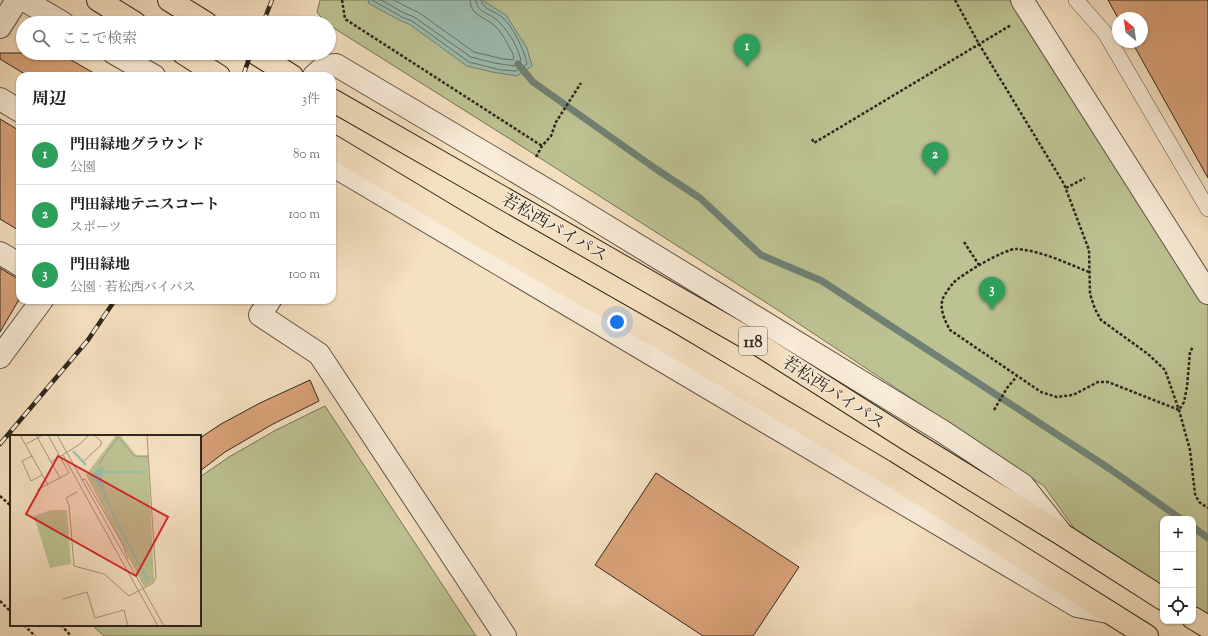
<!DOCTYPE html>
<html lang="ja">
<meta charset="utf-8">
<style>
:root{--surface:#fff;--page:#f2f2f2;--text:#202124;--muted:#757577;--line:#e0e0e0;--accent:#8f2418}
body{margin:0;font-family:"Sorts Mill Goudy","Noto Serif JP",serif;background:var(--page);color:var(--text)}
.controls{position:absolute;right:12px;bottom:12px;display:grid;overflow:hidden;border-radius:8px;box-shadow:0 1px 3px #0004}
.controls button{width:36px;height:36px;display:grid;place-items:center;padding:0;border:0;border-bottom:1px solid var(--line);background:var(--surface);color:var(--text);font:20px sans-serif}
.compass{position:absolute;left:1112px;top:12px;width:36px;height:36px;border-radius:50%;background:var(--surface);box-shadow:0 1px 3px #0004;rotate:331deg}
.you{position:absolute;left:617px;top:322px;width:14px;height:14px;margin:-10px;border:3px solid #fff;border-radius:50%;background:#1a73e8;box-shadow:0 0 0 6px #1a73e833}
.badge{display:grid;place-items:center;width:26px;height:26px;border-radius:50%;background:var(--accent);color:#fff;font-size:13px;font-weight:700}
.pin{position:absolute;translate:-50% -33px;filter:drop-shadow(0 1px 2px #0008)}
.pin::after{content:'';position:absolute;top:21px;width:14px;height:12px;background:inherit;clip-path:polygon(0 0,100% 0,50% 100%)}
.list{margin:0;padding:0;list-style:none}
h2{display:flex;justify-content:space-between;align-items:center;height:52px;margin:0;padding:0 16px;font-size:17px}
h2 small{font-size:13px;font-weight:400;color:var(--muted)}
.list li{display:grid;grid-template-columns:26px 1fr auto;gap:12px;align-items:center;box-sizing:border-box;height:60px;padding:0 16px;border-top:1px solid var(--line)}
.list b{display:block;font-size:15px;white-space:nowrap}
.list p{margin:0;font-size:13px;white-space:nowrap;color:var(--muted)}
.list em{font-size:13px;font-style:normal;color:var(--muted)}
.icon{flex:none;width:22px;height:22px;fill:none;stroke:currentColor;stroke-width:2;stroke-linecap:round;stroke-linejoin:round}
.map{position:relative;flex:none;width:1208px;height:636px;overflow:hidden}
.search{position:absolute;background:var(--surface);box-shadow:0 1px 3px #0004;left:16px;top:16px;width:320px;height:44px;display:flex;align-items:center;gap:10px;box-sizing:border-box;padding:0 14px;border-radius:22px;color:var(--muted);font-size:15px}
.panel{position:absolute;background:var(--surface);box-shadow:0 1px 3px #0004;left:16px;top:72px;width:320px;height:232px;border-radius:12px}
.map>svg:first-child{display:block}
.green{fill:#bdc292;stroke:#767458}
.water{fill:#9cbdb0;stroke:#708175}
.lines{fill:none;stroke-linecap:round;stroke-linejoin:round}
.shore{stroke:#667266;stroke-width:1}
.stream{stroke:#708175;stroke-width:7}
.building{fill:#daa37a;stroke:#2f261d}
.service-casing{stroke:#605446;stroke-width:16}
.minor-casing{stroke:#605446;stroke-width:24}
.tertiary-casing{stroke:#605446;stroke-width:24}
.trunk-casing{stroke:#2f261d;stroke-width:24}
.path{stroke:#2f261d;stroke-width:2.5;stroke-dasharray:3 2;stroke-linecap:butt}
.service{stroke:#f8ebd7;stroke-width:15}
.minor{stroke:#f8ebd7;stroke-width:22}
.tertiary{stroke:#f8ebd7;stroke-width:22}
.trunk{stroke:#f5e0c1;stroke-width:22}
.rail-casing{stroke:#2f261d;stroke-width:4.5}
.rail{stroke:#f8ebd7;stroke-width:3;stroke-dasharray:9;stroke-linecap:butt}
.labels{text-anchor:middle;stroke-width:3;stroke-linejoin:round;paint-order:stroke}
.shield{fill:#f8ebd7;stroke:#6b6155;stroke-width:1}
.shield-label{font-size:16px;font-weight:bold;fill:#2f261d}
.street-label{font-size:17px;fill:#2f261d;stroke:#f8ebd7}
.inset-river{fill:none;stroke:#9cbdb0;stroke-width:2}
.inset-road{fill:none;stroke:#a6967f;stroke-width:1}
.view{fill:#d62828;fill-opacity:0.15;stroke:#d62828;stroke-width:2}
.inset-edge{fill:none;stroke:#2f261d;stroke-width:2}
</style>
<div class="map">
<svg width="1208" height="636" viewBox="0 0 1208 636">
<rect width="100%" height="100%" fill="#f5e0c1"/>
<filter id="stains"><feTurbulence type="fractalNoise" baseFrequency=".005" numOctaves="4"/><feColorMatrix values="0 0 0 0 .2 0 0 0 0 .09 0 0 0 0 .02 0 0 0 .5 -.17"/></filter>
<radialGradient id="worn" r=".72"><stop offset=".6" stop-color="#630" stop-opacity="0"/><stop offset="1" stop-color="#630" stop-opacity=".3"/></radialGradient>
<!-- green -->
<path class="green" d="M320,0H1014L1208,305V617L1193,608V519H1163V589L1079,535L1044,486L784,314L529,151L329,25V23L324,21L317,12Z
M325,406L476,636H104L92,625H200V477L229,457L276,430Z"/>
<!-- water -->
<path class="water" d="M369,0H482L506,15L527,48L532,66L517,76L492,72L467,66L409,24L401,21L368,3Z"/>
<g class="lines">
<!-- shore -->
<path class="shore" d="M372,0L402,17L412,21L469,62L501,70L516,71L527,64C525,51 512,25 502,17C496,12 482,9 481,0
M381,0L404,13L414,17L471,57L494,63L515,66L521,61C519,49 509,32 500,23C493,14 476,13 476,0
M394,0L407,7L418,12L474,52L503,59L513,60L514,58L513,54C508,45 503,34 496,27C486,17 470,16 470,0"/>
<!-- stream -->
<path class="stream" d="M518,64L533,82L656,169L700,198L761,255L822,281L1110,469L1181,519
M1193,527L1208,538"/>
</g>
<!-- building -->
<path class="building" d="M1108,0H1208V178L1132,42H1142V18H1118Z
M0,53H59L99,76H28L0,59Z
M0,119L20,131V231L0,219Z
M0,268L20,280V298L0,332Z
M310,380L319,401L273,424L225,452L200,471V438L221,424L260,403Z
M656,473L799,567L753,636H703L595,565Z"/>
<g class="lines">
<defs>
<path id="service" d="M1076,0L1105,33L1208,209"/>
<path id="minor" d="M24,0L63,23
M0,27L17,0
M114,53L154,76
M314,76L325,66L336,65L557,196L942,431L1023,485L1061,533
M0,99L20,111
M332,165L1077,606L1108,612
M0,253L20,265
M270,300L260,315L319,354L505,636
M0,357L42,300"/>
<path id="tertiary" d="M1022,0L1208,293"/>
<path id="trunk" d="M98,0L135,23
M169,0L206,23
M183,53L219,76
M255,53L292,76
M332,100L756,343L907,439L1063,535L1163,599
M332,146L490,241L667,342L884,471L1147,636
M1193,618L1208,627"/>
</defs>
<!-- service casing -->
<use href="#service" class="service-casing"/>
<!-- minor casing -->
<use href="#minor" class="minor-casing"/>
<!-- tertiary casing -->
<use href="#tertiary" class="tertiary-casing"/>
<!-- trunk casing -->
<use href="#trunk" class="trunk-casing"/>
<!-- path -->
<path class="path" d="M342,0L345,19L542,146
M955,0L979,44L1064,184L1089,250L1090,294L1095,309L1101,320L1148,354L1165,370L1179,410L1190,450L1195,494L1199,502L1208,508
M812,139L814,143L1011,25
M536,157L542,146L551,136L556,122L581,83
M1066,188L1085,178
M964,242L979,265
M1089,272C1066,263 1042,251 1017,249C1005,248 961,275 953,283C950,287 945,294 943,298C939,309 945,321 950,330L1041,392L1057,397L1073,395L1098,382H1108L1179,410L1184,402L1187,387L1190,352L1193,347
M994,410L1007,388L1017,376
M0,496L11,506
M0,601L11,612
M24,625L35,636
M61,625L71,636"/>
<!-- service -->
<use href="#service" class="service"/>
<!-- minor -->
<use href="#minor" class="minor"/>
<!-- tertiary -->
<use href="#tertiary" class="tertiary"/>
<!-- trunk -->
<use href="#trunk" class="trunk"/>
<defs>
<path id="rail" d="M263,23L272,0
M243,76L251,53
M0,444L88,340L115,300"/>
</defs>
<!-- rail casing -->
<use href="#rail" class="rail-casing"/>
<!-- rail -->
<use href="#rail" class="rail"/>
</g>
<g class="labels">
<!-- shield labels -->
<rect class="shield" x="739" y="327" width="28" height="28" rx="3"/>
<g class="shield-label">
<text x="753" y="347">118</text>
</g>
<!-- street labels -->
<g class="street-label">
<text transform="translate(555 227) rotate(30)" y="6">若松西バイパス</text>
<text transform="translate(834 392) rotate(33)" y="6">若松西バイパス</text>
</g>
</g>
<!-- overview -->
<g transform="translate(10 435)">
<rect width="191" height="191" fill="#f5e0c1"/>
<path d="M106,0H110L126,20H138L144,146L134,152L76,40ZM41,75H57L61,129L40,133L24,81Z" fill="#bdc292"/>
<path d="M91,31L94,34L92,43L94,52L91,54L81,40Z" fill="#9cbdb0"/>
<path class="inset-river" d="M63,16L76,30M93,37H132M92,53L105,83L138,146"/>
<path class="inset-road" d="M10,0L38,50M26,0L50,43M47,0L154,191M16,9L33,0M53,20L148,191M22,21L12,26L21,46L32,40M74,26L91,10V6L84,0M41,27L70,9L79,0M88,30L108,2L124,21L138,22M71,45L75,44L112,108L118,124M27,55L59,38L38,0M67,57L56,63L59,70L64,131L94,139L119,161L143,148L146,143L137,0M53,164L77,157L85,183L114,175L118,191"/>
<path class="view" d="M48,21L158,82L126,141L16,79Z"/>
<rect width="191" height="191" class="inset-edge"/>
</g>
<rect width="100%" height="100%" filter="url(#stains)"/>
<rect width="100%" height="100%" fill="url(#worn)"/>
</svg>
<div class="controls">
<button>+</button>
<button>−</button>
<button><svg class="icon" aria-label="locate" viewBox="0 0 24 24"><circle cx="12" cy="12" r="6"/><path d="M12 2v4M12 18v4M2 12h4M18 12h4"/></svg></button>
</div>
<svg class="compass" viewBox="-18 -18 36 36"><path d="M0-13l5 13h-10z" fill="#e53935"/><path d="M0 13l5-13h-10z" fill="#757577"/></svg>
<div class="you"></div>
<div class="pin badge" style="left:747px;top:67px;background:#2e9e5b">1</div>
<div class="pin badge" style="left:935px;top:175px;background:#2e9e5b">2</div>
<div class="pin badge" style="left:992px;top:310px;background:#2e9e5b">3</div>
<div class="search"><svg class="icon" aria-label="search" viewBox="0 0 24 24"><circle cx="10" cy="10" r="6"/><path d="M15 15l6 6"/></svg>ここで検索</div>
<section class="panel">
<h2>周辺<small>3件</small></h2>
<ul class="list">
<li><span class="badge" style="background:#2e9e5b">1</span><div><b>門田緑地グラウンド</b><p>公園</p></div><em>80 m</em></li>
<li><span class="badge" style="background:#2e9e5b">2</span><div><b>門田緑地テニスコート</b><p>スポーツ</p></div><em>100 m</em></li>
<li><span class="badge" style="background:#2e9e5b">3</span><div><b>門田緑地</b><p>公園 · 若松西バイパス</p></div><em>100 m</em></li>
</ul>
</section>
</div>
